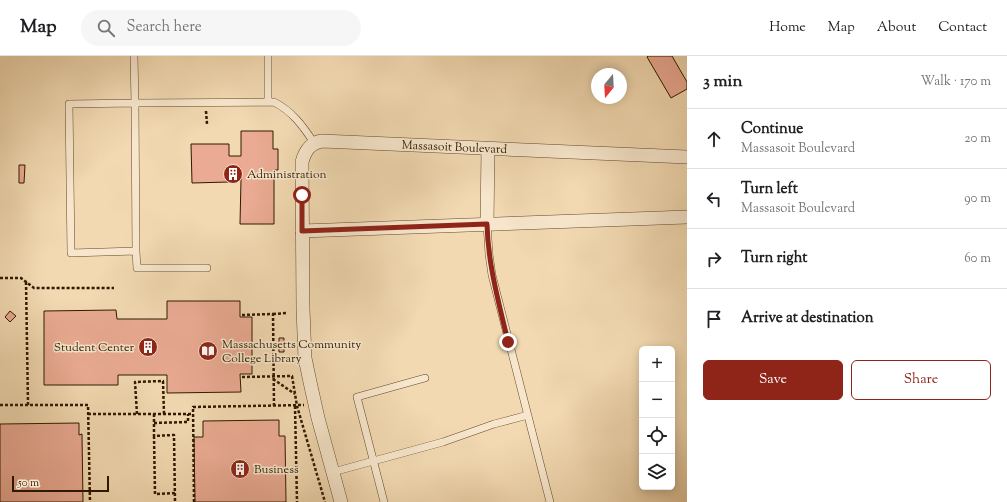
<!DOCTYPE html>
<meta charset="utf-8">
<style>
:root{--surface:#fff;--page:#f6f6f6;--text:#202124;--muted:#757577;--line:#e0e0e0;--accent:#8f2418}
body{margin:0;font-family:"Sorts Mill Goudy",serif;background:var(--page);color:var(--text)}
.controls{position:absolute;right:12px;bottom:12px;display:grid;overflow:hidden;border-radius:6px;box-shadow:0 2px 10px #0003}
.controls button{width:36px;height:36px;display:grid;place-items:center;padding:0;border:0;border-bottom:1px solid var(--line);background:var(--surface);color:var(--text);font:20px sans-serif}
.compass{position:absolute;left:591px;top:12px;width:36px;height:36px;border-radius:50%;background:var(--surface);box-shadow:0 2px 10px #0003;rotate:198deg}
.scale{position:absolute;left:12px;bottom:10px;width:97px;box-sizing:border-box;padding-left:4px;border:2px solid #2f1a00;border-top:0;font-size:11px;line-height:14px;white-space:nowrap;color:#2f1a00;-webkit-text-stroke:3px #f7e6cc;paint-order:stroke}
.stop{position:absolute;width:12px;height:12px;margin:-9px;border:3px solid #8f2418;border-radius:50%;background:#fff}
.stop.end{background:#8f2418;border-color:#fff;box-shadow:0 1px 4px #0008}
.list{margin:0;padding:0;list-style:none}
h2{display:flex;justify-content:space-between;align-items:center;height:52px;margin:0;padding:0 16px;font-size:17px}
h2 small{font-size:13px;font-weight:400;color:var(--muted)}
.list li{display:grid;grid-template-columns:26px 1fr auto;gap:12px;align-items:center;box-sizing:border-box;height:60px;padding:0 16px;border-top:1px solid var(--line)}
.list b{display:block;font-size:15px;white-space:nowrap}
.list p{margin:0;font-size:13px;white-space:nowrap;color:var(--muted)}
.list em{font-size:13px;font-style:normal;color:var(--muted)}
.actions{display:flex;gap:8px;padding:12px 16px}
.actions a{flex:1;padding:9px 0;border:1px solid var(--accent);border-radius:6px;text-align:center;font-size:14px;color:var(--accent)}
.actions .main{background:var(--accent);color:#fff}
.icon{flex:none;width:22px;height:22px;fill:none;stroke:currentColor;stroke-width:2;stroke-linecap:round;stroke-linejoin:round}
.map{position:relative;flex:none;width:687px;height:446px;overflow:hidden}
header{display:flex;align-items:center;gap:24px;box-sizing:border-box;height:56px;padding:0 20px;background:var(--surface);border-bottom:1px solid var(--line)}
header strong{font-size:19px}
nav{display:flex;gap:22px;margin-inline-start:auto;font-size:14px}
.search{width:280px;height:36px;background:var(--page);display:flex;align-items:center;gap:10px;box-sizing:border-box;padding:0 14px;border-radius:22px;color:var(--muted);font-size:15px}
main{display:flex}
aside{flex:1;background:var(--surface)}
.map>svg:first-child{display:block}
.building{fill:#eaaa93;stroke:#2f1a00}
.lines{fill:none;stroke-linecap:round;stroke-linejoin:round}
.lane-casing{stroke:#604a2c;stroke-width:8}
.street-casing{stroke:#604a2c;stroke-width:14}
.path{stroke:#2f1a00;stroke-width:2.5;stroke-dasharray:3 2;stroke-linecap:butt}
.lane{stroke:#f7e6cc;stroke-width:7}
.street{stroke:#f7e6cc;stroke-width:13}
.route{stroke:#8f2418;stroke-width:5}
.labels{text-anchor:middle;stroke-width:3;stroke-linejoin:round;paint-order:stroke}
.street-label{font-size:12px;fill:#2f1a00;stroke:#f7e6cc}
.poi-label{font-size:12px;fill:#2f1a00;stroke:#f7e6cc;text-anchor:start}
</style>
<header>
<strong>Map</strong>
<div class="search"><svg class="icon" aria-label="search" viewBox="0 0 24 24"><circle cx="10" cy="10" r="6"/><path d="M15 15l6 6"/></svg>Search here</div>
<nav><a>Home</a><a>Map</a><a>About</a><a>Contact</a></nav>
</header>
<main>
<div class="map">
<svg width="687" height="446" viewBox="0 0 687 446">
<rect width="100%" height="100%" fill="#f2d9b1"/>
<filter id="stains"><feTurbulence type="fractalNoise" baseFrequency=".005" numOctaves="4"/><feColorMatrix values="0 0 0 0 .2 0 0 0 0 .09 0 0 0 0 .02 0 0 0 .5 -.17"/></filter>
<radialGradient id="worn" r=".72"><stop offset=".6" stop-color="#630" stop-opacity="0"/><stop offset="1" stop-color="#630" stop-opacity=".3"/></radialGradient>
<!-- building -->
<path class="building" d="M648,0H672L687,26V33L671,42L647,1Z
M241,75H273V93H278V114H274V168H240L241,123H229V126L192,127L191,88H229V100H241Z
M19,109H25L24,127H19Z
M167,245H240V261H252V318H240L241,336L167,337V319H118V329H44V255L116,254L117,263H167Z
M10,255L16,260L10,266L5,261Z
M279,282H284V296H279Z
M279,364V380H285L286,446H195L194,381H203V365Z
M79,367V379L82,378L83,446H0V368Z"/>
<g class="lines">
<defs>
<path id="lane" d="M134,0L135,47L274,46C292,55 303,70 314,87
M268,0V45
M135,47L136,195L71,197L69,48Z
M487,168L489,198L492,219L550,446
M136,195L137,212H207
M333,416L443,386L494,368L528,359
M384,446L357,341L425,322"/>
<g id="street">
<path d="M487,168L488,93"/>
<path d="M302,175L687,161"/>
<path id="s1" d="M341,446L318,362L310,326L305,302L303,253L302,106C305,95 310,87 322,85L687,101"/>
</g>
</defs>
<!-- lane casing -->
<use href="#lane" class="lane-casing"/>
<!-- street casing -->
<use href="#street" class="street-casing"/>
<!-- path -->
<path class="path" d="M206,55L207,68
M0,222H21L34,232H114
M26,226L28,349
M273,258L287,257
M242,259L273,258L274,350
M242,321L292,320L297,350L325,446
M273,323L295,338
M0,349H88L90,446
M295,350L297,446
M88,358H193
M137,358L135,326L163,325L164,358
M154,358V380L174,379L175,446
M154,367L188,366V358
M154,380L155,438L175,437
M194,446L193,351L304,349"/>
<!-- lane -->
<use href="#lane" class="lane"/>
<!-- street -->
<use href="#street" class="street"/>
</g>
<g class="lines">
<!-- route -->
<path class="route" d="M302,139V175L487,168C488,209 499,247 508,286"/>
</g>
<!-- icons -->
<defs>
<symbol id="building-disc" viewBox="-11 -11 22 22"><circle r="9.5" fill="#8f2418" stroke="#f7e6cc"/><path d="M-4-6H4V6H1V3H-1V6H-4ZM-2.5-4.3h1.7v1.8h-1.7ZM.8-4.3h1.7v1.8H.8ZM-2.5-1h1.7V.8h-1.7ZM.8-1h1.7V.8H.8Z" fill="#fff"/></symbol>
<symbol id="library-disc" viewBox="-11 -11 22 22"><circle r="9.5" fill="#8f2418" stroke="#f7e6cc"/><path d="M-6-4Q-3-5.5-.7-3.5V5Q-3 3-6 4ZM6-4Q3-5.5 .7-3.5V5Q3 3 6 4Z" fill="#fff"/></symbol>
</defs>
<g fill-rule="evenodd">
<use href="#building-disc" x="222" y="107" width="22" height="22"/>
<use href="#building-disc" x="137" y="280" width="22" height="22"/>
<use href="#library-disc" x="197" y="284" width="22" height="22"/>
<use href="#building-disc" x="229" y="402" width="22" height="22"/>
</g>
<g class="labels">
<!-- street labels -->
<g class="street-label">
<text dy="4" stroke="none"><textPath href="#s1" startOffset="508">Massasoit Boulevard</textPath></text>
</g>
<!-- poi labels -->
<g class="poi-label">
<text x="247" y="122">Administration</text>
<text x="222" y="292">Massachusetts Community<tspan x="222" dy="14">College Library</tspan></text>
<text x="134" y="295" text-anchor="end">Student Center</text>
<text x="254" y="417">Business</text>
</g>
</g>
<rect width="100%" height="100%" filter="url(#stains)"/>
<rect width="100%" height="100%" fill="url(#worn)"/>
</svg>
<div class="controls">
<button>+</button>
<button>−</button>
<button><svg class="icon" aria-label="locate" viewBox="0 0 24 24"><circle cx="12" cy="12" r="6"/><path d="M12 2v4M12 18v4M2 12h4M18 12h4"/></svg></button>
<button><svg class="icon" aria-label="layers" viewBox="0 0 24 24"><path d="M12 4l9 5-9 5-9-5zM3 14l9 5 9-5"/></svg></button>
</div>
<svg class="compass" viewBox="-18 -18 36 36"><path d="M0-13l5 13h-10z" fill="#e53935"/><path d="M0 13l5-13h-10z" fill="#757577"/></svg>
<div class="scale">50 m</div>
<div class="stop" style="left:302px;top:139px"></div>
<div class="stop end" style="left:508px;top:286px"></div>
</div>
<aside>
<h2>3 min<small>Walk · 170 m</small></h2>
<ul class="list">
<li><svg class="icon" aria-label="ahead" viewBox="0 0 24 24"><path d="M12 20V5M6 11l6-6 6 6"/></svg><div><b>Continue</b><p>Massasoit Boulevard</p></div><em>20 m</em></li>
<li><svg class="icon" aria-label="left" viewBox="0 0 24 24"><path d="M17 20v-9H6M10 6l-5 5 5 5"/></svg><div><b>Turn left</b><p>Massasoit Boulevard</p></div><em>90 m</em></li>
<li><svg class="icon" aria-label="right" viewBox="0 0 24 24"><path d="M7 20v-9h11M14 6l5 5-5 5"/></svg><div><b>Turn right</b></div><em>60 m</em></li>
<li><svg class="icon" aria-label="arrive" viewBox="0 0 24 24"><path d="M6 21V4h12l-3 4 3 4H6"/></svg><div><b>Arrive at destination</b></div></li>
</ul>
<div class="actions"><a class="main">Save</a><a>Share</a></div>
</aside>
</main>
